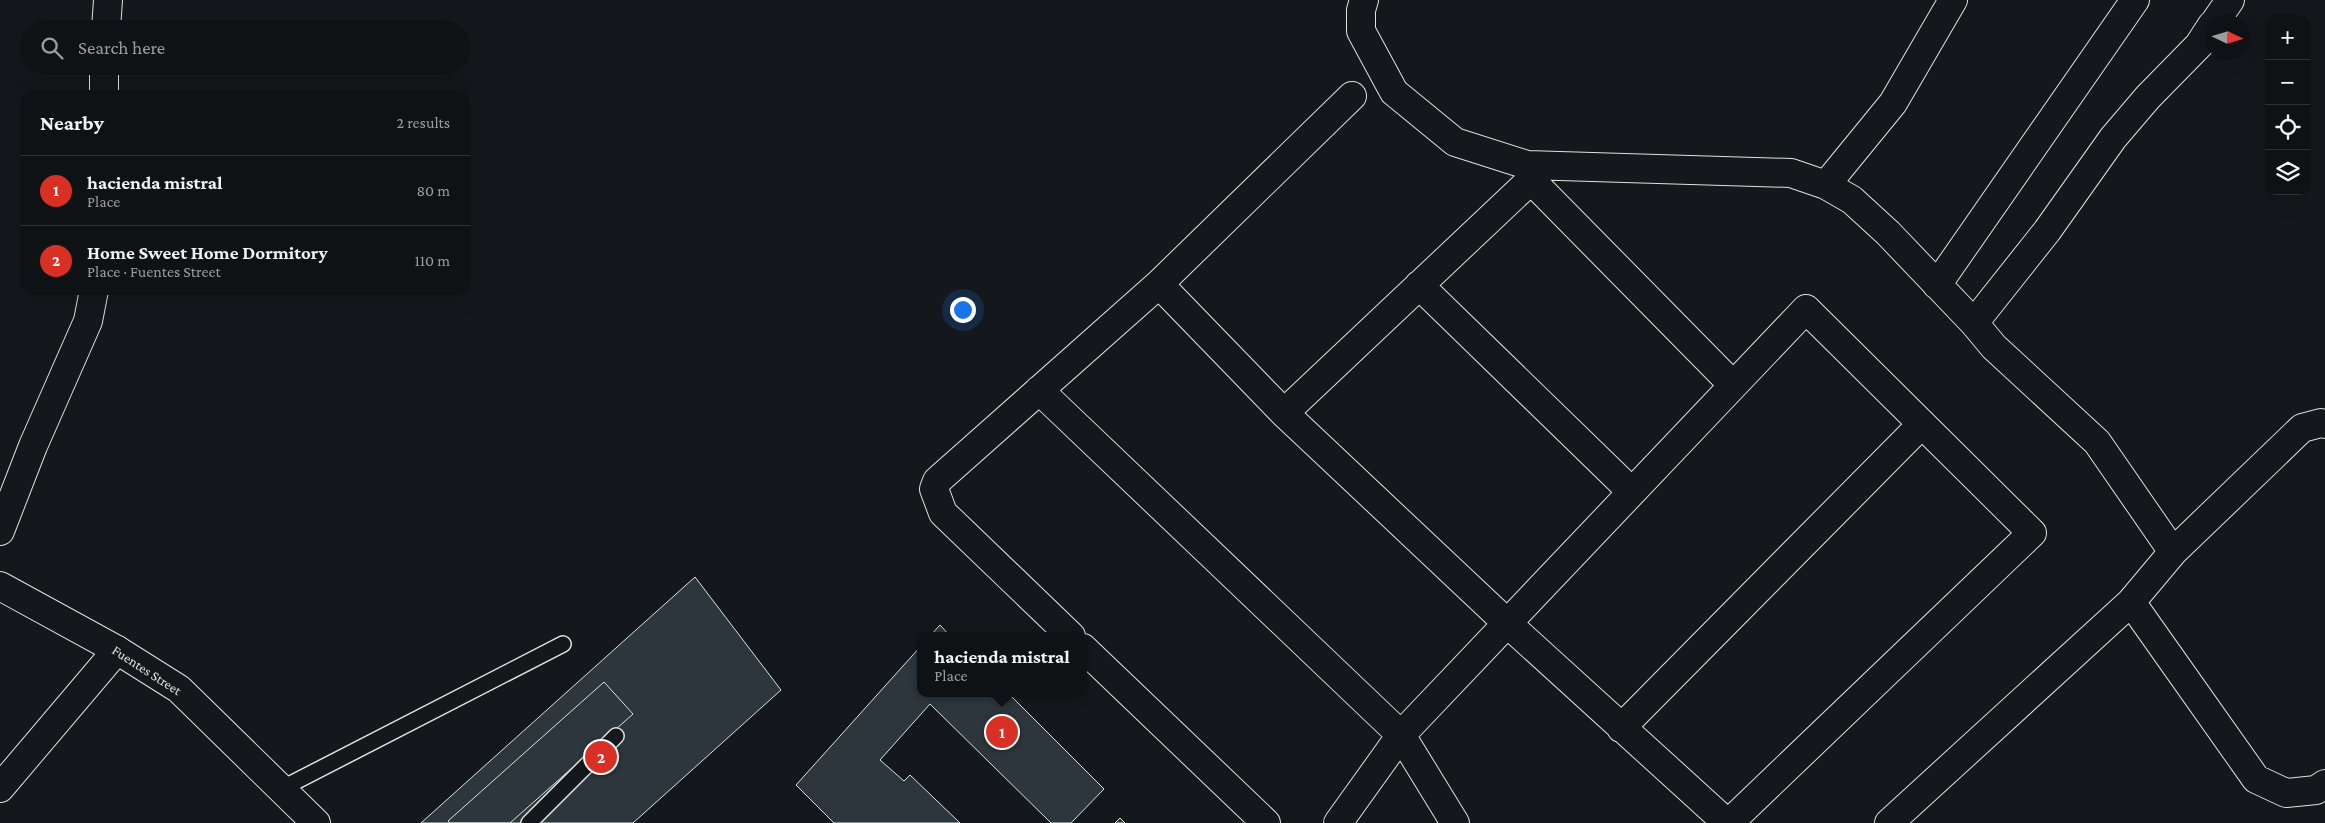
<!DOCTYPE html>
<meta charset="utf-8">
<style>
:root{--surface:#0f1215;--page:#181b1e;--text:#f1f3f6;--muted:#9b9ea0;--line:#2f3234;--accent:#d93025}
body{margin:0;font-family:"Crimson Pro",serif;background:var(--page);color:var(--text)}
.controls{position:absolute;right:15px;top:15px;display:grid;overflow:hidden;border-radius:10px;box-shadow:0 5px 20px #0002}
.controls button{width:45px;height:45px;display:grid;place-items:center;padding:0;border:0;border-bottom:1px solid var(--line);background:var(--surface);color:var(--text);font:25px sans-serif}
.compass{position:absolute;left:2205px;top:15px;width:45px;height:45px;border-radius:50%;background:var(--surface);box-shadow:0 5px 20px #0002;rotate:94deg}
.you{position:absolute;left:962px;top:309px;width:18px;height:18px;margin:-12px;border:4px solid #fff;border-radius:50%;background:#1a73e8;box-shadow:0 0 0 8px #1a73e833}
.badge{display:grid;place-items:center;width:32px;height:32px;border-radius:50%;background:var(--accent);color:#fff;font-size:16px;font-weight:700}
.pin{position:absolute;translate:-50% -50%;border:2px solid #fff;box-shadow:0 1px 5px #0006}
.popup{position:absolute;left:917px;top:632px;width:170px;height:65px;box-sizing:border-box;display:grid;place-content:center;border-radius:10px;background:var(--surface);filter:drop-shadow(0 1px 4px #0005);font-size:16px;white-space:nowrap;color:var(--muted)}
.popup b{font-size:19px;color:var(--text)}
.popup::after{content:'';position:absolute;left:50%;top:100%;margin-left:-10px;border:10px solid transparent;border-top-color:var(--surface)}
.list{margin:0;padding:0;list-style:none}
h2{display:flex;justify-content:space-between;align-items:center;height:65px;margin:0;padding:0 20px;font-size:21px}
h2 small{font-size:16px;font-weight:400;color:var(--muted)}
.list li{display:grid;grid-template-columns:32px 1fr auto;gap:15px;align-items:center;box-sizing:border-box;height:70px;padding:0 20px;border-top:1px solid var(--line)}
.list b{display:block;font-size:19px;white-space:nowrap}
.list p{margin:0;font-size:16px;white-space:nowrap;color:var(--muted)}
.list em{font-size:16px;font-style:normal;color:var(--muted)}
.icon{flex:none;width:28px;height:28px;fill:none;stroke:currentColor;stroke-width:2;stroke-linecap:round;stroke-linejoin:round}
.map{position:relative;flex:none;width:2325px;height:823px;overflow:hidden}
.search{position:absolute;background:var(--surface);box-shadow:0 5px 20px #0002;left:20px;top:20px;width:450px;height:55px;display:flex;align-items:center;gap:12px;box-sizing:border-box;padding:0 18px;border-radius:28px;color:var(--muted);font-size:19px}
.panel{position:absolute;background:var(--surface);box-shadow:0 5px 20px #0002;left:20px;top:90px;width:450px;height:205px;border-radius:15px}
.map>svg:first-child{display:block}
.building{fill:#2c363c;stroke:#d8e6dc}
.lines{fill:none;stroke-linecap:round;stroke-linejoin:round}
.lane-casing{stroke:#d8e6dc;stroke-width:18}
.street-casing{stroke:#d8e6dc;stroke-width:30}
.secondary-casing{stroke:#d8e6dc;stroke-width:30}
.lane{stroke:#14181c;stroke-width:15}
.street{stroke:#14181c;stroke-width:28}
.secondary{stroke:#14181c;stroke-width:28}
.labels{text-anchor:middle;stroke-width:4;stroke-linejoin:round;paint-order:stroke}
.street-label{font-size:14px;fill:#d8e6dc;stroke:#14181c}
</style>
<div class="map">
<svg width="2325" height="823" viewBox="0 0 2325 823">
<rect width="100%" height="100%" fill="#14181c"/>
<!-- building -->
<path class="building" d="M695,577L781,690L633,823H421Z
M940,625L950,636H930Z
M921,646V693H1008L1104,789L1071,823H1051L930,704L880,760L904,781L910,775L960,823H834L796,785Z
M604,682L633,714L510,823H450L448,821Z
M1120,818L1125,823H1115Z"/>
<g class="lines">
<defs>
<path id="lane" d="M281,789L563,644
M529,823L616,736"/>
<path id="street" d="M1364,0L1361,10V31L1394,92L1455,142L1527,165L1791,173L1826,185L1852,200L1888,233L1974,323L1994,347L2097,442L2173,552
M2215,22L2230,0
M106,29L108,0
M104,95V66
M1826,185L1893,103L1953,0
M1159,284L1284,413L1507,623L1727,823
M1419,285L1632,492
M1937,285L2135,0
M1974,323L2047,231L2113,138L2148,97L2199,45L2212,25
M1039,390L1401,735L1455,823
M1284,413L1531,180L1733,385
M0,531L33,446L88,321L94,290
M2131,602L2256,779L2286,793L2316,790L2325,784
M1071,636L943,513L934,489L937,481L1159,284L1352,96
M1083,648L1266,823
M1621,728L1922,424
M0,788L117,650
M1338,823L1401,735L1806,309L2032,533L1729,823
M1889,823L2131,602L2173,552L2302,428L2321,423L2325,424"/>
<path id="secondary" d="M0,586L117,650L179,689L316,823"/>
</defs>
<!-- lane casing -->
<use href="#lane" class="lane-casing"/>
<!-- street casing -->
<use href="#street" class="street-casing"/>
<!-- secondary casing -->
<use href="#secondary" class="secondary-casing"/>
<!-- lane -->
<use href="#lane" class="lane"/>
<!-- street -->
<use href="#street" class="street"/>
<!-- secondary -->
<use href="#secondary" class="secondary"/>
</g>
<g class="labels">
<!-- street labels -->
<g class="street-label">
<text transform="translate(147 670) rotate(33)" y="5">Fuentes Street</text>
</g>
</g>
</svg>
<div class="controls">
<button>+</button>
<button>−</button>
<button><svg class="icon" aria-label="locate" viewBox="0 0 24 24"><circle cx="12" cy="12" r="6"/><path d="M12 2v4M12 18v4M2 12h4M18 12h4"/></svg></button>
<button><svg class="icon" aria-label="layers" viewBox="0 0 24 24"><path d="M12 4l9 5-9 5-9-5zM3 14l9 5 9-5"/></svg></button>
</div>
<svg class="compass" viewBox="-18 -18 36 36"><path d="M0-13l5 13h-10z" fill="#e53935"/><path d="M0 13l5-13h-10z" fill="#9b9ea0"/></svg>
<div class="you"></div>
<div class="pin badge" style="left:1002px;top:732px">1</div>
<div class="popup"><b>hacienda mistral</b>Place</div>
<div class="pin badge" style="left:601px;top:757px">2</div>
<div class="search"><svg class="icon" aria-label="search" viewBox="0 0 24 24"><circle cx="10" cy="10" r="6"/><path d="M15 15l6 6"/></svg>Search here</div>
<section class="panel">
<h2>Nearby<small>2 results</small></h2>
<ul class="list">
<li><span class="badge">1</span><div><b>hacienda mistral</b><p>Place</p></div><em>80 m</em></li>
<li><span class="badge">2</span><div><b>Home Sweet Home Dormitory</b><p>Place · Fuentes Street</p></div><em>110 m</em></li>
</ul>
</section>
</div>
